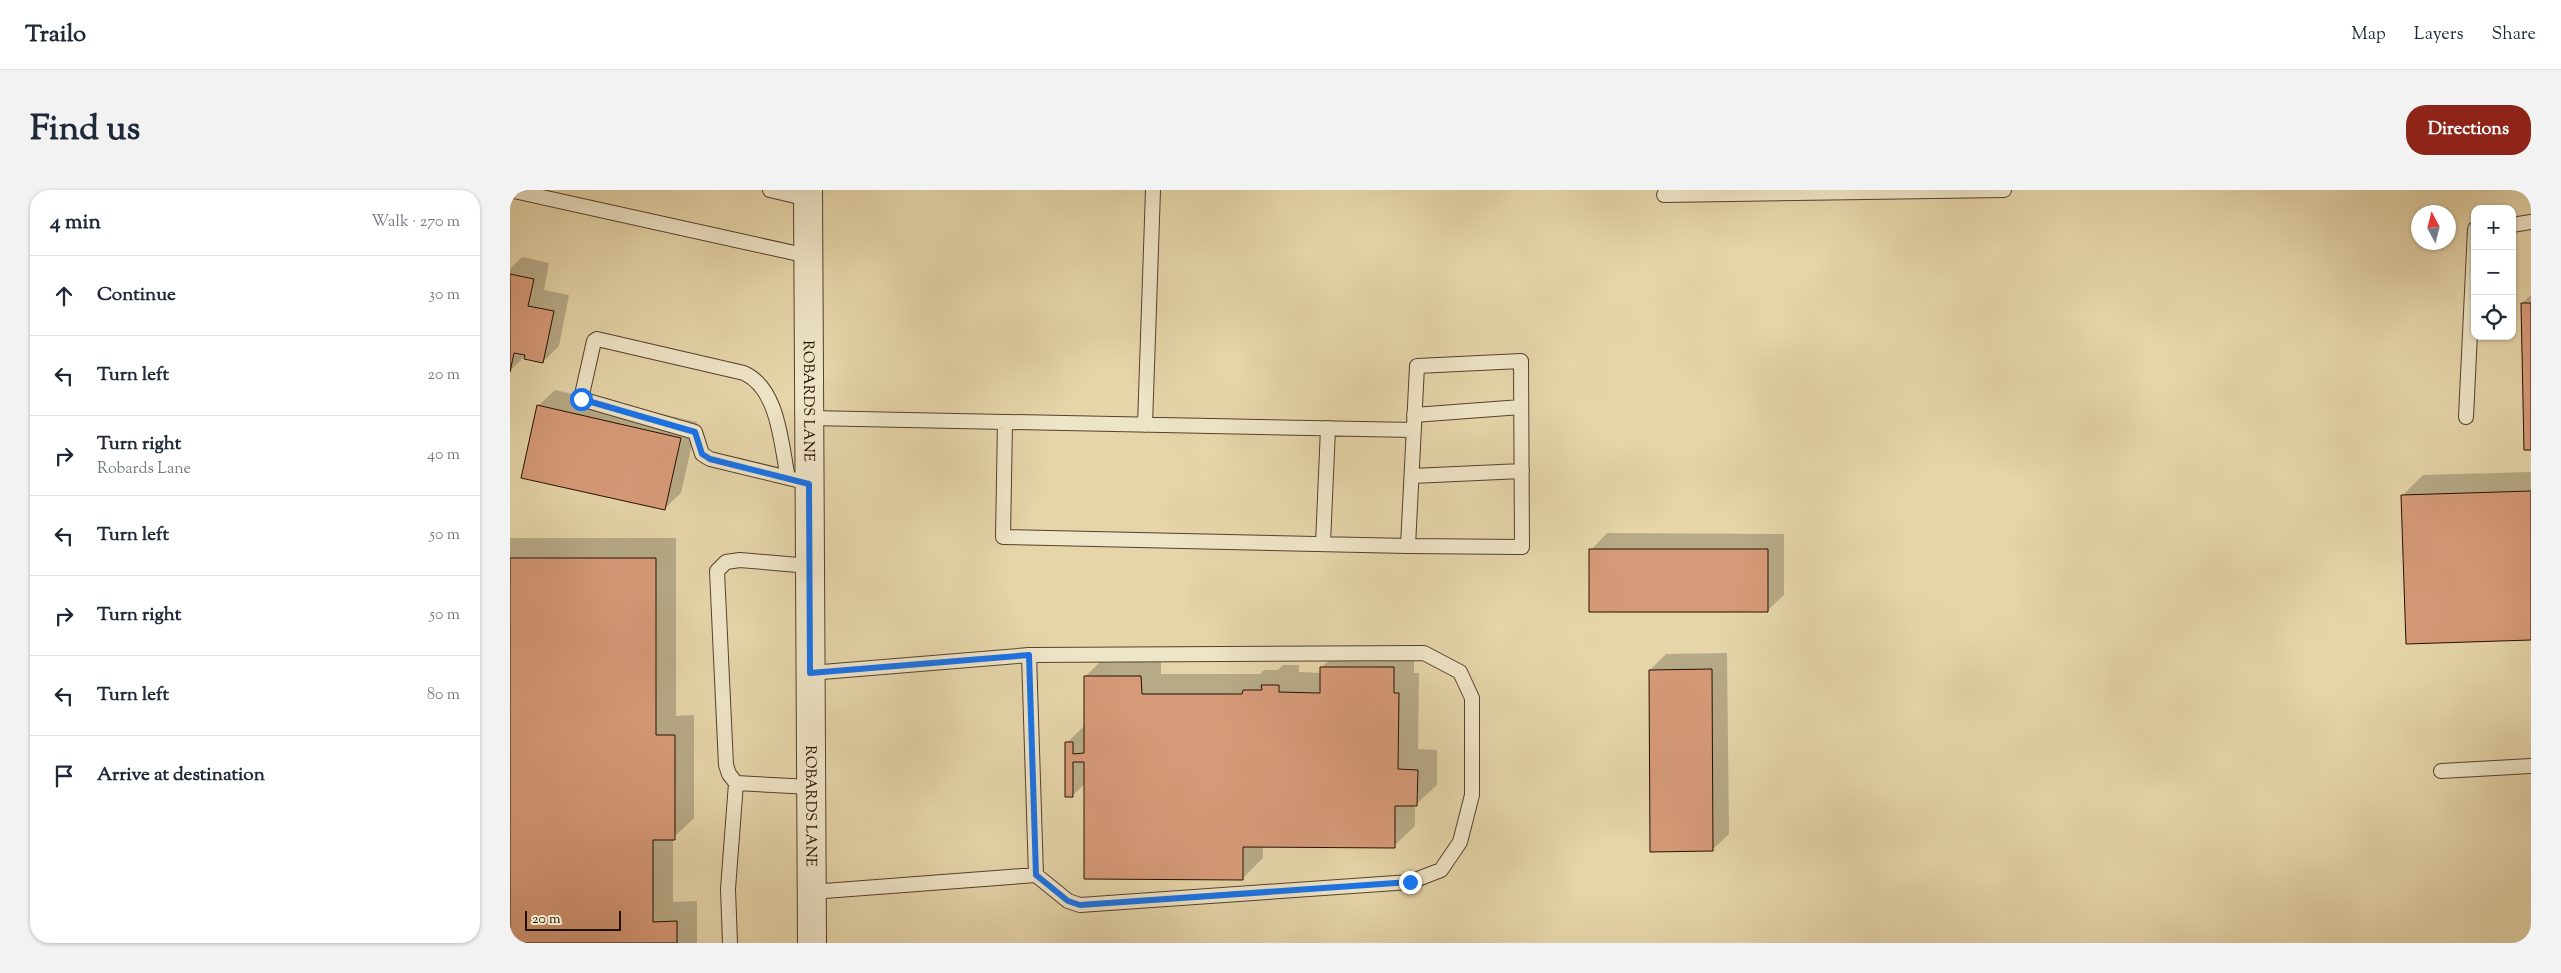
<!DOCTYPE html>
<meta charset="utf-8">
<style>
:root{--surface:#fff;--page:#f2f2f3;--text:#1f2937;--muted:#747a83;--line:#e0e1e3;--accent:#8f2418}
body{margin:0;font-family:"Sorts Mill Goudy",serif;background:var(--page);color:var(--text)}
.controls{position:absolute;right:15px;top:15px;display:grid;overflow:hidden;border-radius:10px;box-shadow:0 1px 4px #0004}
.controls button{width:45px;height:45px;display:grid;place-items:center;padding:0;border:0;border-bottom:1px solid var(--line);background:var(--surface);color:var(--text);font:25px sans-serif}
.compass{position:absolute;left:1901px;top:15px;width:45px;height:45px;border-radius:50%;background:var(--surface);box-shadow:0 1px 4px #0004;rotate:353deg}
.scale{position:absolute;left:15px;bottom:12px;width:96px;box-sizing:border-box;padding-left:5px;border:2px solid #251001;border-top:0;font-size:14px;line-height:18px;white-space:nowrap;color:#251001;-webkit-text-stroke:4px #eee4c7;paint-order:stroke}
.stop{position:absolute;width:15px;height:15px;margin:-11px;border:4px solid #1a73e8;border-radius:50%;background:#fff}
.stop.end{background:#1a73e8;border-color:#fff;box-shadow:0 1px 5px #0008}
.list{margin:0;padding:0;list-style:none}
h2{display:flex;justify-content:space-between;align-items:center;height:65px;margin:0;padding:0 20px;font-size:21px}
h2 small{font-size:16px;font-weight:400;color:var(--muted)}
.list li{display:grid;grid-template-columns:32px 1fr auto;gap:15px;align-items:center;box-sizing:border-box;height:80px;padding:0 20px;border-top:1px solid var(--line)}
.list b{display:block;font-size:19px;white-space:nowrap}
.list p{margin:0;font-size:16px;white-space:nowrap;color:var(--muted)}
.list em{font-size:16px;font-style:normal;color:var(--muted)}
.icon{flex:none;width:28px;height:28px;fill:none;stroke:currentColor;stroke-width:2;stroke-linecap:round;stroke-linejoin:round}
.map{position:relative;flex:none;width:2021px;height:753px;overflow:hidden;border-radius:20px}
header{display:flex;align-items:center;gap:30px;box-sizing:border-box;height:70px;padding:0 25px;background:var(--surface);border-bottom:1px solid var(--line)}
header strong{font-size:24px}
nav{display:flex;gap:28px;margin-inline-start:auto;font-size:18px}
.intro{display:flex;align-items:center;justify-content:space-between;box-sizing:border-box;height:120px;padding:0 30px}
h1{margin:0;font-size:35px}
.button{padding:12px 22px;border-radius:20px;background:var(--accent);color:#fff;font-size:18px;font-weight:700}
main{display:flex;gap:30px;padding:0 30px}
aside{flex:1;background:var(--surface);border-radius:20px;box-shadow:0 1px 4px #0004}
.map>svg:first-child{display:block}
.shadow{fill:#0003}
.building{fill:#d79a78;stroke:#251001}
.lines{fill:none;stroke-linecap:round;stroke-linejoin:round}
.service-casing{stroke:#55412b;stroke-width:16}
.tertiary-casing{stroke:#55412b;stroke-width:30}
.service{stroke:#eee4c7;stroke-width:14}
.tertiary{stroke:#eee4c7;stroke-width:28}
.route{stroke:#1a73e8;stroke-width:6}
.labels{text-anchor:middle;stroke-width:4;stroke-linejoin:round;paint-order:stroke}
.street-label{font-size:15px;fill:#251001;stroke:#eee4c7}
</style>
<header>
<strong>Trailo</strong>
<nav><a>Map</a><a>Layers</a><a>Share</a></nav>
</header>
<div class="intro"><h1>Find us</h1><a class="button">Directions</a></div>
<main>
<aside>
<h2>4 min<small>Walk · 270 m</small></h2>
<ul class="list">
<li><svg class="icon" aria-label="ahead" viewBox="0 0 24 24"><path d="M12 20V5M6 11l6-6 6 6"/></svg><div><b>Continue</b></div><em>30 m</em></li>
<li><svg class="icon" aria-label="left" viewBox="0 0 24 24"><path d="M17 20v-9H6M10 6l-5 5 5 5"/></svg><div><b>Turn left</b></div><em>20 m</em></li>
<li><svg class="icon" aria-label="right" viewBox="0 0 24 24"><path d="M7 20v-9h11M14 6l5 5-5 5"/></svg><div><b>Turn right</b><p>Robards Lane</p></div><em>40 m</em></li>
<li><svg class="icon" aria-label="left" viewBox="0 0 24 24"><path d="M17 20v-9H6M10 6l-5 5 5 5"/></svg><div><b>Turn left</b></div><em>50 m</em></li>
<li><svg class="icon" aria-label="right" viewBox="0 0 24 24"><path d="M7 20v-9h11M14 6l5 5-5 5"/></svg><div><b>Turn right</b></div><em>50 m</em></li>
<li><svg class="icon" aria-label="left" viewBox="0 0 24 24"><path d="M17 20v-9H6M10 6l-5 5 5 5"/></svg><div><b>Turn left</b></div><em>80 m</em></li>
<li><svg class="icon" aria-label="arrive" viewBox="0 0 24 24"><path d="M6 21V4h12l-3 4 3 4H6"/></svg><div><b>Arrive at destination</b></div></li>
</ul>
</aside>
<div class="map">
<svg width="2021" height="753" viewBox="0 0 2021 753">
<rect width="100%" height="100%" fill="#e5d5a9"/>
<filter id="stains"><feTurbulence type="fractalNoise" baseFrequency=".004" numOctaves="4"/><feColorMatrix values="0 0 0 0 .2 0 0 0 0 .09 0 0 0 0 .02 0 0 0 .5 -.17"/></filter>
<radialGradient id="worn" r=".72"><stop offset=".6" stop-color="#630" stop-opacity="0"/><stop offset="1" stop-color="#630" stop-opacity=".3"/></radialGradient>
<!-- shadow -->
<path class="shadow" d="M12,67L39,73L34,100L59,105L49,156L33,172L16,165L0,181V79Z
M2021,105V259H2016L2012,113Z
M45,200L187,232L171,303L154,319L28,216Z
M2021,282V449L1897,453L1893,305L1913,285Z
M1097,343L1274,344V405L1257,421L1081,360Z
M0,348H166V526L184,525V628L163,648V712L187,711V753H0Z
M832,458H904V483H909L908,559L927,560V595L905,615V636L884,656H753V668L733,688L576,593L563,605L557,553L576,534V486L596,466H651V484H750L754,480H768L773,475H789V482L811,483V478Z
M1217,463L1219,644L1202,660L1140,480L1156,464Z"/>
<!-- building -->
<path class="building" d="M0,84L24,89L18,116L44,121L33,173L14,169L15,165L4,163L0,182Z
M2011,113H2021V260H2014Z
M27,215L171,248L155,320L11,288Z
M2021,301V450L1896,454L1891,305Z
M1079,359H1258V422H1079Z
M0,368H146V545H165V650H143V732L167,731V753H0Z
M810,477H884V503H889L888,579L908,580L907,616H885V658L733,657V690L574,689V572H563V607H555V552H563V564L574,563V486H631L632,504H732L733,500H752L751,495H769V502L810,503Z
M1202,479L1203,661L1140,662L1139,480Z"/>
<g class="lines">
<defs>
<path id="service" d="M0,0L298,66
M260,0L298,9
M1154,5L1494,0
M2002,35L2021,32
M904,225L1011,217
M1956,227L1965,39
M299,228L904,240
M495,232L493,347L898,356L907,176L1011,171L1012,357L898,356
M635,235L643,0
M902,286L1012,281
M278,288C271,255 269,199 234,183L87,149L84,151L71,209L185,242L192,264L200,269L299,293
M813,354L818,238
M300,376L230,370L216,372L207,381L216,575L219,584L226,593L301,597
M519,465L526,685
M300,483L519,465L914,463L950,482L962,508V605L950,652L931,680L900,692L570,715L558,711L526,685L301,702
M1931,581L2021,576
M220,753L218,699L226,593"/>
<g id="tertiary">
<path id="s1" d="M298,0L302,753"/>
</g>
</defs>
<!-- service casing -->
<use href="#service" class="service-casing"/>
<!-- tertiary casing -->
<use href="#tertiary" class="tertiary-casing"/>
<!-- service -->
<use href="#service" class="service"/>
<!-- tertiary -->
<use href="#tertiary" class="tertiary"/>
</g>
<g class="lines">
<!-- route -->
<path class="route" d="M71,209L185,242L192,264L200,269L299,294L300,483L519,465L526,685L558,711L570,715L900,692"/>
</g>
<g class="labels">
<!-- street labels -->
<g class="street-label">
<text dy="5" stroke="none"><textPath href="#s1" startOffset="211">ROBARDS LANE</textPath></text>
<text dy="5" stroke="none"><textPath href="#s1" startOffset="616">ROBARDS LANE</textPath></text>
</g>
</g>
<rect width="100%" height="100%" filter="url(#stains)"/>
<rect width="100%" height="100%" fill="url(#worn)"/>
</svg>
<div class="controls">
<button>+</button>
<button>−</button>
<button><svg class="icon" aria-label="locate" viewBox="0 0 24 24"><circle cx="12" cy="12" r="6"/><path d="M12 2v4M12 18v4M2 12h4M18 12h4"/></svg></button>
</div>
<svg class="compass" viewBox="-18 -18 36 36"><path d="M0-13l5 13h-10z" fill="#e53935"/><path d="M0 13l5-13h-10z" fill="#747a83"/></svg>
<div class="scale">20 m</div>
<div class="stop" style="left:71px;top:209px"></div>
<div class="stop end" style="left:900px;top:692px"></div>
</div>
</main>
